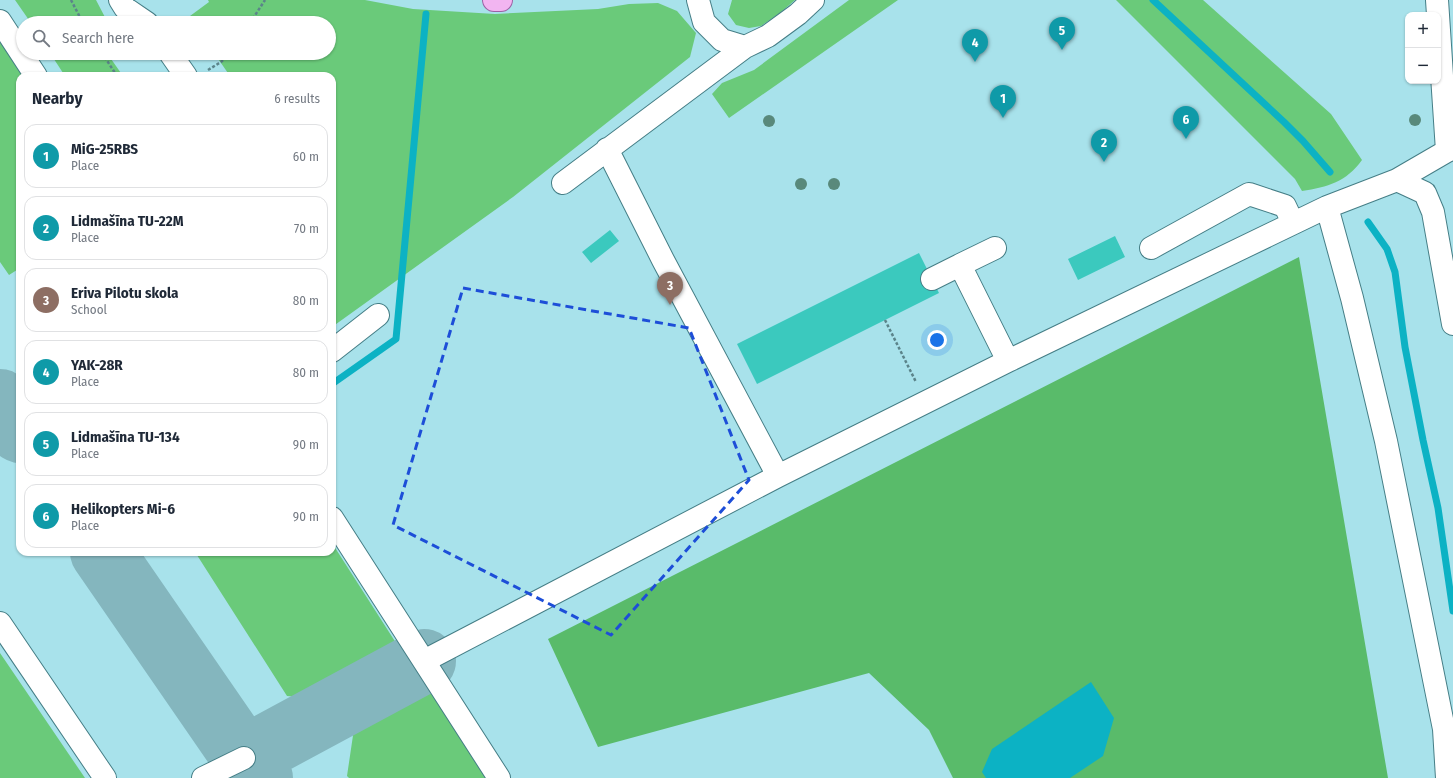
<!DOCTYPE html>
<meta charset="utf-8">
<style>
:root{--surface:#fff;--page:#f2f2f3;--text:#1f2937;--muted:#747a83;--line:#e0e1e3;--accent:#a40d11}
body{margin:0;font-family:"Fira Sans Condensed",sans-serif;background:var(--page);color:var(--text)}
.controls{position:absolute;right:12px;top:12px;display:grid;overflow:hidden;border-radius:8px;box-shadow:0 1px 3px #0004}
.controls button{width:36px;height:36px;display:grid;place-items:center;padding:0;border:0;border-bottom:1px solid var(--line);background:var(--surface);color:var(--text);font:20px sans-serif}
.you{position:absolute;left:937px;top:340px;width:14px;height:14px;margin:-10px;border:3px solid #fff;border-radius:50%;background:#1a73e8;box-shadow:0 0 0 6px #1a73e833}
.badge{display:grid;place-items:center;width:26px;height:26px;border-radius:50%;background:var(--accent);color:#fff;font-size:13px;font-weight:700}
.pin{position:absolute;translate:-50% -33px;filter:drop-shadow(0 1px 2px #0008)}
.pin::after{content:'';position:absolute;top:21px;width:14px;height:12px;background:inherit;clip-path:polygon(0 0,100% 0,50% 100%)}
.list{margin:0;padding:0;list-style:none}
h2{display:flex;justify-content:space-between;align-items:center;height:52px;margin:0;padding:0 16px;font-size:17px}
h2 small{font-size:13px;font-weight:400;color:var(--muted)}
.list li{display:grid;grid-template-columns:26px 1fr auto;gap:12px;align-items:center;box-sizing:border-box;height:64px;margin:0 8px 8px;padding:0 8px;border:1px solid var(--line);border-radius:12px}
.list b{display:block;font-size:15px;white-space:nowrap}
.list p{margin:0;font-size:13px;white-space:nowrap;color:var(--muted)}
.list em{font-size:13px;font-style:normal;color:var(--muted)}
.icon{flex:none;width:22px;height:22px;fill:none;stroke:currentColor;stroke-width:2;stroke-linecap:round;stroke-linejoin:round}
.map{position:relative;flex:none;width:1453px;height:778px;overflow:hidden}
.search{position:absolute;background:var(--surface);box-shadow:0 1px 3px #0004;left:16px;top:16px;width:320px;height:44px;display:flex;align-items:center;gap:10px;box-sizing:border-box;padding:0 14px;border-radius:22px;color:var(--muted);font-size:15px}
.panel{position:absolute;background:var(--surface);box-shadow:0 1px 3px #0004;left:16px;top:72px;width:320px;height:484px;border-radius:12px}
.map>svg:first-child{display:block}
.green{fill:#6aca7a}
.forest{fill:#59bb6a}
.water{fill:#0cb2c4}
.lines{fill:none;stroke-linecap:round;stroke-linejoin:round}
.stream{stroke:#0cb2c4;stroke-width:7}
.taxiway{stroke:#84b6be;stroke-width:64}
.building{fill:#3bc9be}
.minor-casing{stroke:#457e86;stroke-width:24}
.major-casing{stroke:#9c61a4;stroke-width:24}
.path{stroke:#5b848a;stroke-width:2.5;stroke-dasharray:3 2;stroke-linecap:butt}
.minor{stroke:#fff;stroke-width:22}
.major{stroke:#f2b5f1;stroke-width:22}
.tree{fill:#59897b}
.marked{fill:none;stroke:#1d4ed8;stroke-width:3;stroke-dasharray:8 5;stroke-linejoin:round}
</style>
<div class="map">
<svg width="1453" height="778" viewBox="0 0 1453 778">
<rect width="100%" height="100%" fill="#a8e2eb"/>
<!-- green -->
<path class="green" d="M15,0H96L108,23H31Z
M208,0H365L413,9L495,14L598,9L629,4L658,3L677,11L696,33L690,57L513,197L332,327V76H230L214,53H329V23H194L190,16L209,2Z
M732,0H795L780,13L761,26L749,28L736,25L728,14Z
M849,0H898L729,118L712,94L722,83L754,70Z
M1116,0H1203L1331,114L1362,160C1346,182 1328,187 1302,191L1295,179Z
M0,33L28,76H20V268L9,275L0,262Z
M50,53H114L109,56L123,76H65Z
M332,543L405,657L322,699L287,696L195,552H332Z
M0,653L85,778H0Z
M425,683L486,778H349L347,776L355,722Z"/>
<!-- forest -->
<path class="forest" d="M1299,257L1388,778H953L929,730L869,673L598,747L548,639Z"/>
<!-- water -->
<path class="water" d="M1091,682L1114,718L1103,756L1070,778H986L982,772L992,749Z"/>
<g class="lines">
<!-- stream -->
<path class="stream" d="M1153,0L1284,122L1303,141L1330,172
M1368,222L1387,249L1395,272L1405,347L1423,440L1438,508L1453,611
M332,384L396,339L426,14"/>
<!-- taxiway -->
<path class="taxiway" d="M0,401L20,431
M102,552L244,758L261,778
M244,758L424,661"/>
</g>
<!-- building -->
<path class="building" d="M610,230L619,241L591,263L582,252Z
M1115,236L1125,257L1078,280L1068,259Z
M919,253L939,293L757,384L737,344Z"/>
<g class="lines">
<defs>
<path id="minor" d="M120,0L125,8L147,23
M698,0L704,22L722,40L745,47
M1437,0L1447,151L1453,149
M0,21L36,76
M170,53L186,76
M607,149L663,260L778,476
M1397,180L1425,193L1433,212L1453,324
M563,183L745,47L768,36L798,14L813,0
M1327,207L1352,298L1386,441L1444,729L1447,778
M1151,248L1249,194L1285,206L1293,223
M960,265L995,248
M932,279L960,265L1008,361
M332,351L378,315
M332,518L499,778
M0,623L105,778
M424,661L778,476L1008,361L1327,207L1397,180L1447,151
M203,778L244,758"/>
<path id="major" d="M494,0H501"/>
</defs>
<!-- minor casing -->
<use href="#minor" class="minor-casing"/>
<!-- major casing -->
<use href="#major" class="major-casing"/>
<!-- path -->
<path class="path" d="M71,0L83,23
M250,23L265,0
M102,53L117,76
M208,70L221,62L230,53
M885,320L916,382"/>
<!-- minor -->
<use href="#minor" class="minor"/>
<!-- major -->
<use href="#major" class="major"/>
</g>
<!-- trees -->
<g class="tree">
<circle cx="1415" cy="120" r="6"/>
<circle cx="769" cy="121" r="6"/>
<circle cx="801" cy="184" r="6"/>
<circle cx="834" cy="184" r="6"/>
</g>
<!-- marked area -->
<path class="marked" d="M463,288L689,328L749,480L611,635L393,525Z"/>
</svg>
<div class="controls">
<button>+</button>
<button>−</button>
</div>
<div class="you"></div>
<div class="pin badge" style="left:1003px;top:118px;background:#0f9aa8">1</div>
<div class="pin badge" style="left:1104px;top:162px;background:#0f9aa8">2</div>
<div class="pin badge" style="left:670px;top:305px;background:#8d6e63">3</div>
<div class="pin badge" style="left:975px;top:62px;background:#0f9aa8">4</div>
<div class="pin badge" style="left:1062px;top:50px;background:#0f9aa8">5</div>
<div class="pin badge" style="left:1186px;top:139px;background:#0f9aa8">6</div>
<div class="search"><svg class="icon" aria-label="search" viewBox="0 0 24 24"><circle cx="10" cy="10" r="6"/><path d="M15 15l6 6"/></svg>Search here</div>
<section class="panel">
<h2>Nearby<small>6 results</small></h2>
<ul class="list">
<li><span class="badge" style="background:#0f9aa8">1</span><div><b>MiG-25RBS</b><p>Place</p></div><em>60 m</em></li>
<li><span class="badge" style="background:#0f9aa8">2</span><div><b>Lidmašīna TU-22M</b><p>Place</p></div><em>70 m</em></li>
<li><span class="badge" style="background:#8d6e63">3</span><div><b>Eriva Pilotu skola</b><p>School</p></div><em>80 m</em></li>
<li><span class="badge" style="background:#0f9aa8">4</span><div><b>YAK-28R</b><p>Place</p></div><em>80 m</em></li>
<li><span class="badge" style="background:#0f9aa8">5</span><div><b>Lidmašīna TU-134</b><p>Place</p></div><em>90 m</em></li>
<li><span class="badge" style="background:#0f9aa8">6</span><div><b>Helikopters Mi-6</b><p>Place</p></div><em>90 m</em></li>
</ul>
</section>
</div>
